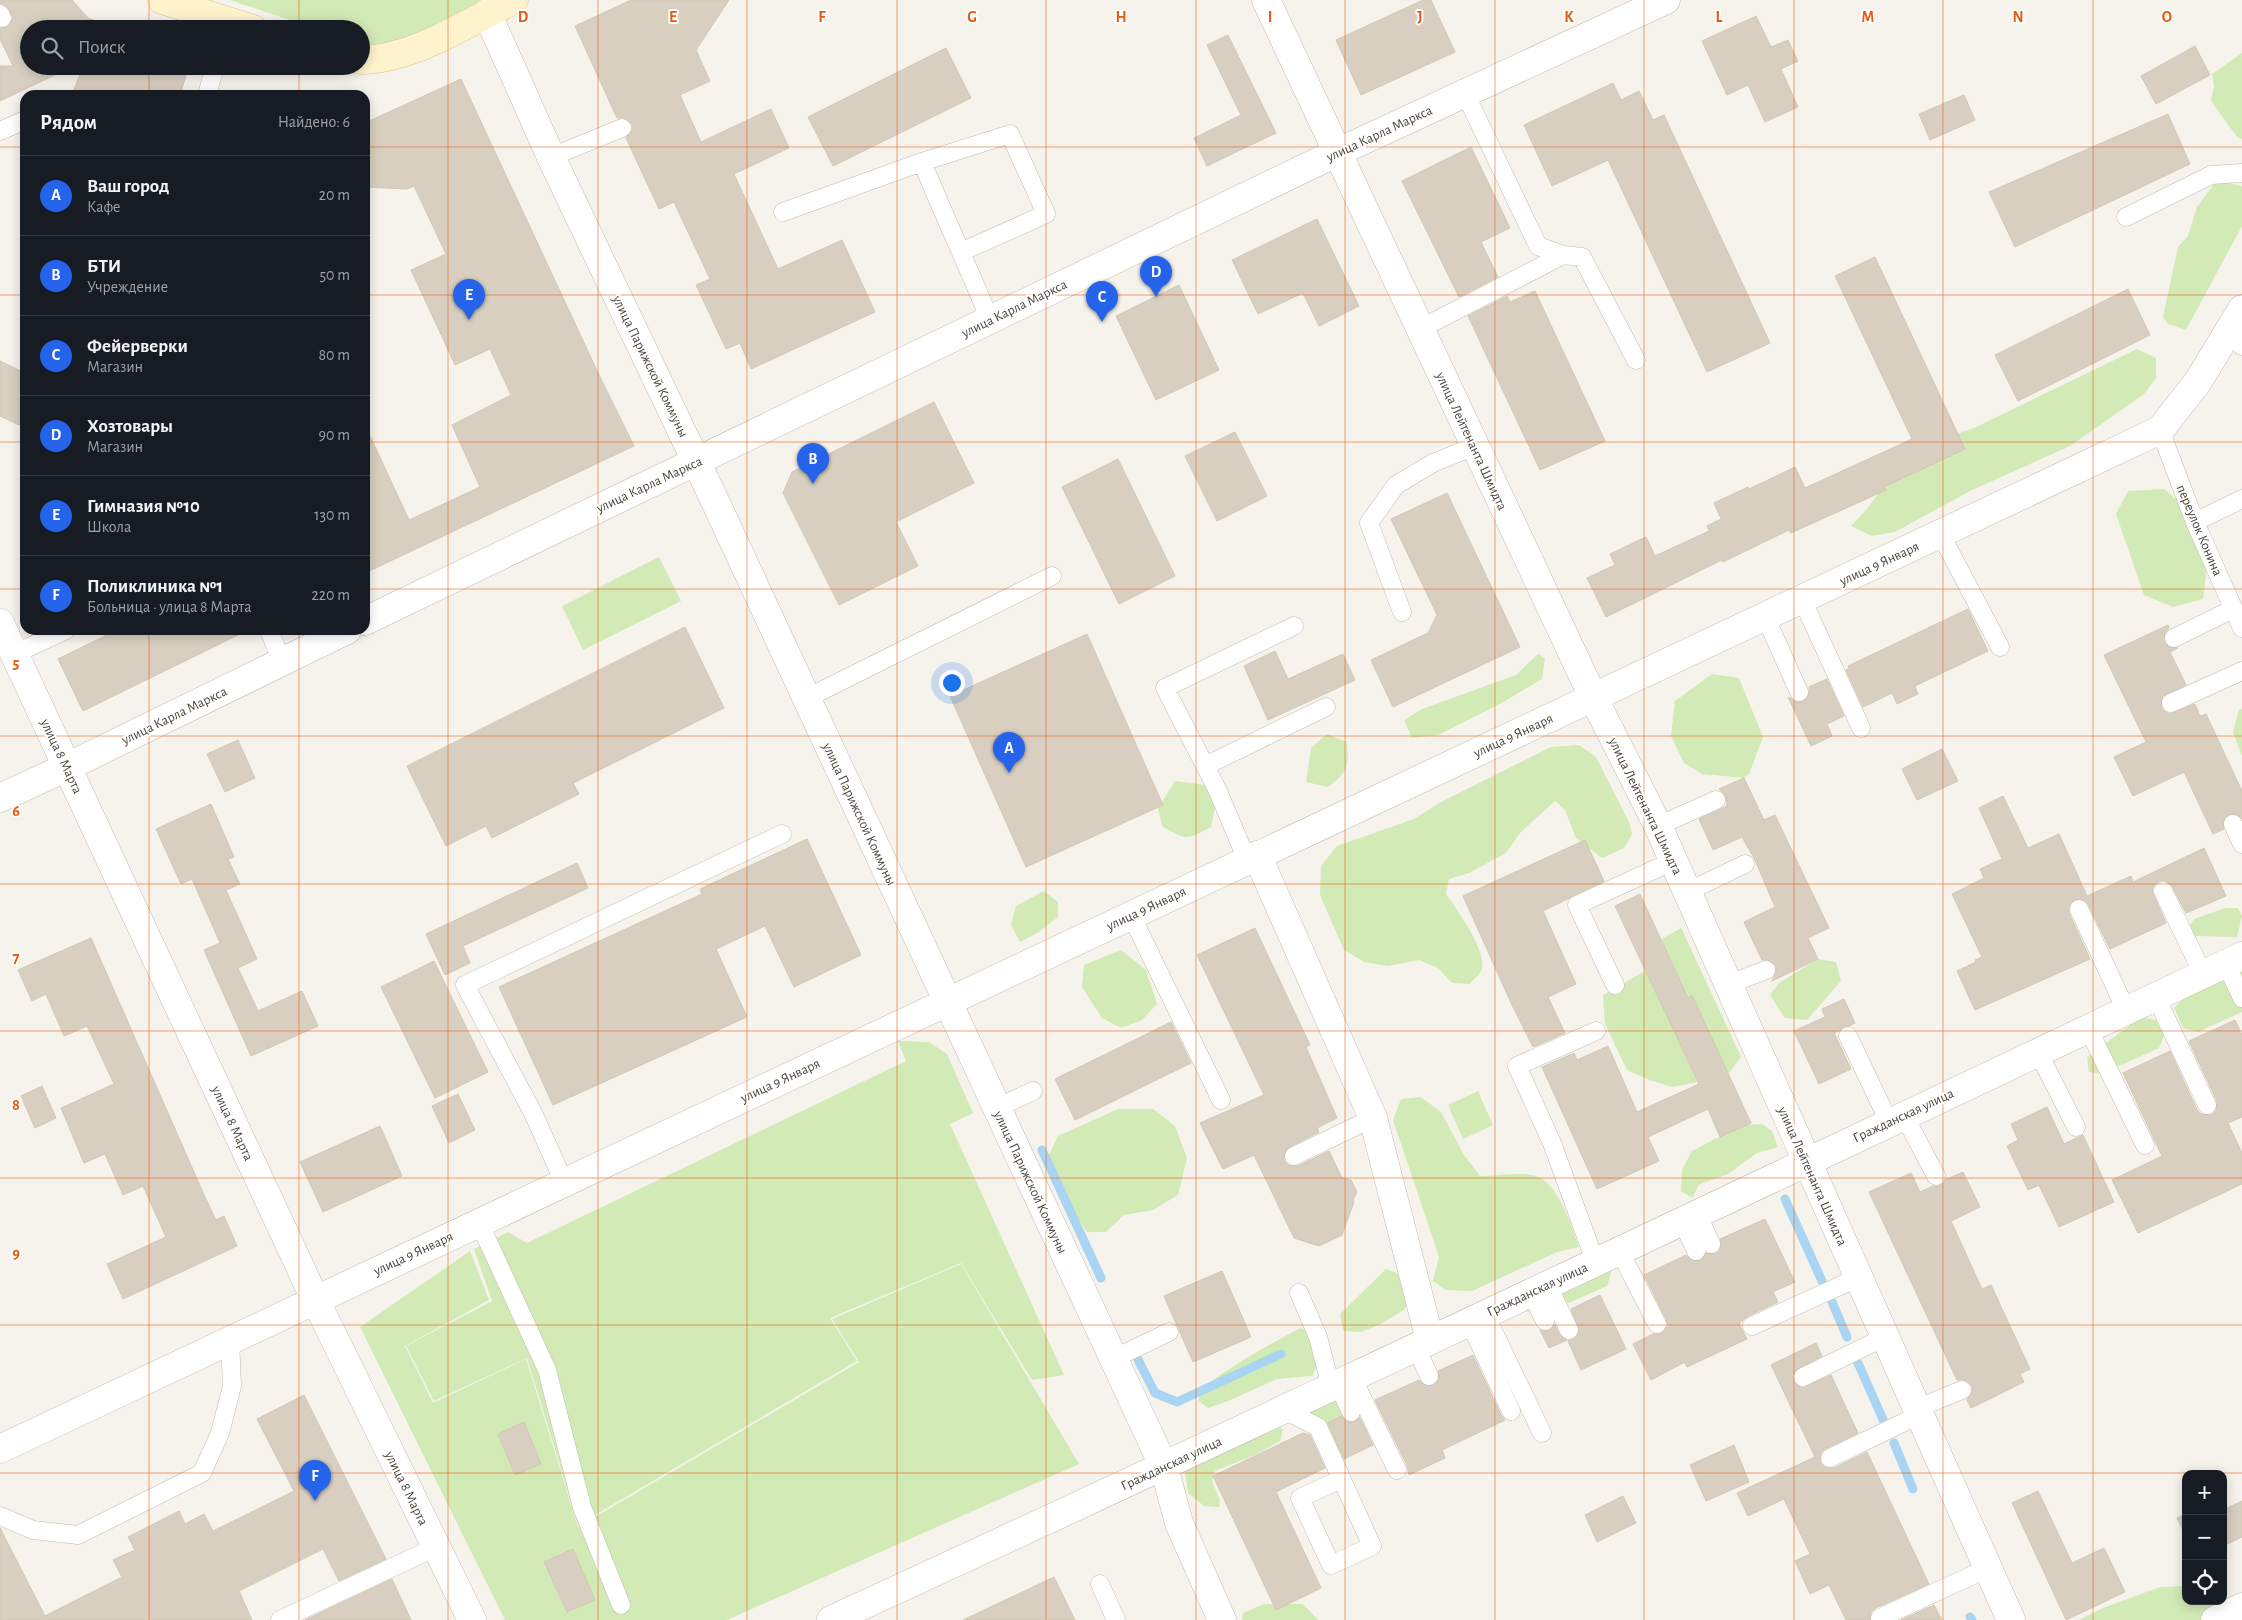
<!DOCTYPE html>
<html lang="ru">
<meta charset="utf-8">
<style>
:root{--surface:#171b24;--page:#20242c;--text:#f1f3f6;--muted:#9ea1a6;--line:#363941;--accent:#2563eb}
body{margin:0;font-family:"Alegreya Sans",sans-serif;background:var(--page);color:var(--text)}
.controls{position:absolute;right:15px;bottom:15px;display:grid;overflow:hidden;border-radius:10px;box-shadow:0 2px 12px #0003}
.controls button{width:45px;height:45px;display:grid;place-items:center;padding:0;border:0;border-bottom:1px solid var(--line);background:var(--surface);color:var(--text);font:25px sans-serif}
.you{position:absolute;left:951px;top:682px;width:18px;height:18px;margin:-12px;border:4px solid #fff;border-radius:50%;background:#1a73e8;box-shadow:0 0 0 8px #1a73e833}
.badge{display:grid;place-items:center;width:32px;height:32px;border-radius:50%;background:var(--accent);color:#fff;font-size:16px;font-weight:700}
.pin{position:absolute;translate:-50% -41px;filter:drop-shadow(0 1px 2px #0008)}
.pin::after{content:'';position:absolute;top:26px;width:18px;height:15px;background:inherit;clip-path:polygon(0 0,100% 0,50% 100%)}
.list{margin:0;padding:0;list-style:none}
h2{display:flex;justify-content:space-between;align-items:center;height:65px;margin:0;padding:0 20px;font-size:21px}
h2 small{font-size:16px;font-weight:400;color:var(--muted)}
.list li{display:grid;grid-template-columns:32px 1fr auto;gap:15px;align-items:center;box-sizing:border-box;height:80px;padding:0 20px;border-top:1px solid var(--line)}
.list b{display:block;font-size:19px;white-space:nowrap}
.list p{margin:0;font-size:16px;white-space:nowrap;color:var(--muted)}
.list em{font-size:16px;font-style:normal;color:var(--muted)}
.icon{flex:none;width:28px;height:28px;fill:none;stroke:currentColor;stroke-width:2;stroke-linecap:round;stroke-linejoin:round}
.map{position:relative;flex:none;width:2242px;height:1620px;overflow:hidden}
.search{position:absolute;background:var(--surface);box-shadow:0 2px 12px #0003;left:20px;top:20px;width:350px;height:55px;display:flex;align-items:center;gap:12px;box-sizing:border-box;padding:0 18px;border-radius:28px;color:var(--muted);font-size:19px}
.panel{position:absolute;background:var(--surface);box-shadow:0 2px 12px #0003;left:20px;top:90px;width:350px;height:545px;border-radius:15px}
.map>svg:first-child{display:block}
.green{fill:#d2eab5}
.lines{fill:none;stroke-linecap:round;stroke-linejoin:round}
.stream{stroke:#a9d4f2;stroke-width:9}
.building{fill:#d8cfc1;stroke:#d3c7b4}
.service-casing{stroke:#c2bbae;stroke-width:19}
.minor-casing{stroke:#c2bbae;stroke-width:29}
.tertiary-casing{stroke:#c2bbae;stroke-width:29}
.secondary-casing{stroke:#d6c79b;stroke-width:29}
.service{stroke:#fff;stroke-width:18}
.minor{stroke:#fff;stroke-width:28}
.tertiary{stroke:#fff;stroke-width:28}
.secondary{stroke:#fff3cd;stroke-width:28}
.grid{fill:none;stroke:#e8590c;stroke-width:1;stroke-opacity:0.55}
.labels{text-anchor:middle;stroke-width:4;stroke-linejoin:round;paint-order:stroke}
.street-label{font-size:14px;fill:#4b4439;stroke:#fff}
.grid-label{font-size:16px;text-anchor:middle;font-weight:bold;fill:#e8590c;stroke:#fff;stroke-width:4;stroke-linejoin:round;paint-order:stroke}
</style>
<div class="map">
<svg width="2242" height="1620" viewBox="0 0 2242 1620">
<rect width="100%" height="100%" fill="#f6f3ec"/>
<!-- green -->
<path class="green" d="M230,0H485L404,40L365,45L361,43V29H317Z
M2242,53V139L2237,137L2211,101L2214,86L2212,74Z
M2217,180L2242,186V226L2186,330L2168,324L2163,317L2178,247L2188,236L2197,207Z
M2137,349L2156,358V378L2144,394L2070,446L1970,491L1895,532L1872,536L1851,526L1866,510L1911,451L1976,427Z
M2164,489L2181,503L2207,568L2203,599L2173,607L2144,595L2116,514L2128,491Z
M659,557L681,601L583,650L562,606Z
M1538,654L1545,658L1542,679L1498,705L1438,735L1412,738L1404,720L1422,709L1516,675Z
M1712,674L1739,678L1763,737L1749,774L1744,778L1702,774L1684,763L1671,736L1675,701Z
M2242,709V756L2233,732L2239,710Z
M1327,734L1347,742C1349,766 1348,772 1328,787L1306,782L1311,748Z
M1579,745L1596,757L1629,822L1632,834L1624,848L1602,858L1576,838L1565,810L1555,801L1520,833L1506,853L1469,873L1449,879L1446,894C1457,909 1486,950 1482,968C1481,974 1474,979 1470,984L1452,983L1438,968L1419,960L1388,966L1364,962L1344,950L1320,895L1321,866L1337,846L1414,819L1441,802L1551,747Z
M1175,781L1205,785L1216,803L1211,827C1186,840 1187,841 1162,826L1158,808Z
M1044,891L1058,902V917L1039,932L1020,942L1011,925L1016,906Z
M2225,908H2238L2242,916L2237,937L2196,936L2199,951L2184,935L2194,919Z
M1678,921L1741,1057L1729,1073L1709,1080L1672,1087L1649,1080L1627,1070L1605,1024L1603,995L1657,964L1663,938L1681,928Z
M1121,950L1146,970L1157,1004L1142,1020L1121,1028L1102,1018L1082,987L1084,965Z
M1818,959L1836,962L1841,981L1807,1020L1785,1018L1770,995L1779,983Z
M2242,964V1012L2198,1032L2183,1028L2174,1008L2200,983Z
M2141,1017L2156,1020L2164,1036L2159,1048L2101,1074L2089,1072L2087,1057Z
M898,1041L929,1042L947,1054L973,1113L950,1124L1064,1375L1032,1380L961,1263L830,1318L857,1361L578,1525L527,1358L434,1401L406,1346L492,1301L474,1249L508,1232L527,1243L906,1061Z
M1478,1091L1493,1125L1463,1139L1448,1105Z
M1421,1097L1441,1112L1464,1155L1480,1176C1497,1176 1515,1172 1531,1175C1558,1178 1571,1226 1579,1247L1557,1252L1472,1291L1446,1290L1433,1281L1439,1257L1393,1120L1401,1099Z
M1118,1109H1153L1175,1126L1187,1158L1178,1195L1153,1210L1124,1215L1106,1232H1087L1055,1183L1048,1157L1058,1136Z
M1762,1124L1772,1131L1778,1147L1757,1153L1728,1174L1698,1185L1693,1198L1681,1191L1682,1170L1692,1151L1742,1125Z
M470,1251L489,1300L405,1346L433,1403L526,1359L578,1527L859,1362L832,1319L961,1264L1079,1464L727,1620H505L360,1327Z
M1606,1256L1612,1270L1607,1286L1541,1315L1523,1310Z
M1386,1269L1409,1277L1412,1291L1405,1309L1381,1324L1361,1332L1343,1331L1340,1314Z
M1300,1328L1315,1334L1324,1350L1312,1376L1277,1379L1228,1401L1208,1408L1199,1401V1391C1230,1366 1265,1347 1300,1328Z
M1321,1393L1350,1398L1368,1432L1350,1455L1328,1450L1308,1412Z
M1278,1422L1283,1430L1280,1441L1255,1455L1215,1471L1212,1481L1220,1500L1219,1507L1204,1506L1188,1493L1185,1472L1195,1450Z
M2186,1586V1601H2210L2212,1609L2202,1620H2079L2103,1608L2160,1587Z
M1264,1604H1303L1318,1620H1242L1243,1613Z"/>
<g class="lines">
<!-- stream -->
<path class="stream" d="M1042,1150L1101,1278
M1785,1199L1822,1281
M1832,1302L1847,1337
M1132,1348L1155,1393L1177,1402L1281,1354
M1858,1363L1885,1424
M1894,1443L1913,1489
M1970,1617L1972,1620"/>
</g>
<!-- building -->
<path class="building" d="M0,0H72L88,18L117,29H29V66H74L0,101V66H13L0,39V28L7,27L13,18L9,9L0,3Z
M631,0H729L696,50L710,81L680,95L701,142L771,109L789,148L734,174L778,269L842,240L875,312L751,369L740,343L726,349L696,285L710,279L674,202L659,209L626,138L632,130V124L624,118H617L575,26Z
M1423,0H1431L1455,52L1361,95L1336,40Z
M1756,16L1771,47L1788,40L1798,61L1781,69L1798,107L1765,122L1748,85L1727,95L1702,41Z
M1228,35L1276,133L1207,166L1194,138L1241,115L1207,45Z
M2195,46L2210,75L2156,104L2141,76Z
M946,48L971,98L833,166L808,117Z
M83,66H189L180,95H72Z
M461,79L600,377L634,446L365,573V425L409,520L480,487L452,425L511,395L490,349L455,365L444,341L411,270L446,254L414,186L407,189L365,187V123Z
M1613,83L1621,100L1639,91L1653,120L1664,115L1770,343L1707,372L1608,160L1552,186L1524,125Z
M1964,95L1975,120L1930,140L1919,114Z
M2168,114L2190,164L2015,247L1989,192Z
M1471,147L1510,228L1481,242L1498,277L1459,297L1402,181Z
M1317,219L1359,306L1319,326L1303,293L1258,314L1232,260Z
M1875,257L1965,449L1884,487L1886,490L1791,533L1789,530L1723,562L1722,560L1606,617L1587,578L1615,565L1610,554L1646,537L1655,556L1709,531L1707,526L1721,519L1714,503L1748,487L1749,489L1795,467L1805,488L1912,439L1835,276Z
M1179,285L1219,370L1156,400L1116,316Z
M2128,289L2150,335L2018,401L1995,355Z
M1535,291L1605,441L1540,470L1468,316L1507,296L1510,302Z
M0,361L25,373V412L19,425L0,416Z
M934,402L974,483L896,522L918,566L839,605L783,493L792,472Z
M1235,432L1267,496L1217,521L1185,456Z
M1118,459L1175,576L1119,604L1062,487Z
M1447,493L1520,647L1393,707L1371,660L1428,633L1437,615L1391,519Z
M1968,609L1988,651L1915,686L1918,694L1897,704L1892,693L1863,707L1846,670L1849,668L1848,666Z
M2168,625L2169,628L2165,633L2164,642L2169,647L2178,648L2170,652L2186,685L2163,696L2161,707L2164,711L2170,714L2195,704L2200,716L2206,714L2242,791V819L2235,814L2228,815L2223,822L2224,829L2213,834L2184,772L2133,796L2114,757L2146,742L2104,655Z
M685,627L724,708L573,783L579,794L492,838L486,826L446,846L407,766Z
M117,630H248L83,711L58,659Z
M1087,634L1163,805L1026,867L950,696Z
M1275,651L1288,679L1343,654L1355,680L1268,720L1244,666Z
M1827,679L1844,716L1827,724L1832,736L1811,746L1788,697L1797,702L1804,701L1809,694V687Z
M238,740L255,778L225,792L207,754Z
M1942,749L1958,781L1917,800L1902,769Z
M1744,778L1764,820L1775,815L1829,928L1808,938L1818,959L1772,981L1776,972V966L1768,960H1762L1744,922L1775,907L1755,860L1742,837L1713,850L1699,819L1727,806L1725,795L1719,789Z
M2003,796L2028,848L2059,834L2087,896L2131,876L2133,882L2204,848L2226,896L2186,913L2172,886L2164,880L2159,881L2154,885L2152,891L2166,923L2110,949L2088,904L2080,899L2074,900L2069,908V913L2090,959L1975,1010L1957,971L1976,962L1975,960L1982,957L1952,894L1984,878L1980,869L2002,859L1979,808Z
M211,804L234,857L228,859L240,884L226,890L257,959L238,968L258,1011L302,991L318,1026L251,1056L204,950L220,943L192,879L181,884L156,829Z
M807,839L861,955L794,987L765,926L716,949L747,1017L553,1105L499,987L702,894L700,889Z
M1585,840L1604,881L1543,911L1576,984L1548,997L1565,1033L1533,1047L1512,1005L1463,896Z
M577,863L588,888L463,946L470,963L445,975L426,934Z
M1640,894L1688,998L1692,995L1751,1123L1720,1137L1708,1109L1648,1137L1659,1161L1597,1189L1542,1067L1574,1053L1577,1060L1608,1046L1637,1112L1699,1084L1615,906Z
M1255,928L1310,1045L1306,1047L1337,1118L1317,1128L1319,1132L1289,1147L1284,1155V1160L1288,1165L1298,1166L1329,1151L1342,1178L1351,1180L1357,1192L1353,1200L1354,1202L1342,1235L1319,1246L1294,1238L1254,1155L1223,1169L1200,1123L1264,1095L1197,955Z
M91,938L205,1197L216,1220L224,1216L237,1246L123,1299L107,1264L166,1237L143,1186L123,1195L105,1154L84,1163L61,1108L114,1084L87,1026L64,1036L46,994L32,1001L18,970Z
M434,961L488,1072L435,1098L381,987Z
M1844,999L1855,1023L1834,1033L1851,1069L1819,1084L1794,1031L1825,1017L1822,1009Z
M2235,1020L2242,1035V1117L2228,1123L2242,1153V1184L2138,1233L2112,1180L2162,1156L2123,1073L2170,1051L2197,1110L2201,1114L2211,1115L2216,1111L2217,1101L2189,1041Z
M1171,1022L1191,1063L1075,1120L1055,1079Z
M42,1086L56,1118L35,1128L21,1096Z
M458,1094L475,1130L449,1143L432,1106Z
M2047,1107L2064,1144L2083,1135L2114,1202L2059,1227L2039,1185L2028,1190L2007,1146L2018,1140L2011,1124Z
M380,1126L402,1176L323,1212L300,1162Z
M1963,1172L1980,1207L1951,1221L1982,1289L1991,1285L2030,1369L2020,1374L2024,1382L1971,1408L1967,1400L1972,1392V1386L1964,1380H1957L1869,1192L1911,1173L1920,1192L1933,1186H1940L1945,1180Z
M1765,1219L1795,1282L1773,1292L1778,1302L1748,1316L1739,1324L1747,1339L1687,1367L1685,1362L1651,1380L1633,1344L1653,1334H1661L1668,1326L1666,1319L1644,1275L1686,1255L1694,1261L1701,1260L1706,1253L1715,1254L1719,1251L1721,1246L1720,1239Z
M1222,1271L1251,1337L1193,1362L1164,1296Z
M1600,1295L1626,1349L1581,1370L1568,1341L1574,1339L1579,1331L1571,1309Z
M1555,1325L1560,1335L1567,1340L1549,1348L1540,1330L1549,1331Z
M1816,1343L1822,1356L1795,1371L1793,1381L1797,1385L1803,1388L1831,1375L1858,1433L1825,1449L1821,1452L1820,1462L1824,1467L1834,1468L1867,1452L1929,1584L1876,1608L1871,1612L1870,1620H1846L1829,1585L1810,1594L1795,1561L1810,1554L1784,1499L1748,1516L1737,1493L1815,1457L1771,1365Z
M1473,1355L1501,1415L1505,1420L1442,1450L1445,1458L1409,1475L1407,1465L1375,1400L1419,1380L1427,1386L1434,1385L1439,1378L1438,1371Z
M304,1395L386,1559L339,1581L323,1549L239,1591L252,1620H0V1528L45,1616L122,1577L113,1560L135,1550L128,1537L179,1511L185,1524L204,1514L213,1531L294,1491L257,1419Z
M1341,1416L1351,1423L1360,1418L1373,1445L1344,1459L1328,1423Z
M524,1422L541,1464L515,1475L498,1434Z
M1303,1433L1310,1435L1325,1468L1276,1492L1321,1588L1276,1610L1213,1476Z
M1734,1445L1749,1482L1706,1501L1690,1465Z
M2038,1491L2072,1563L2104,1548L2125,1592L2066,1620L2012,1503Z
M1623,1496L1636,1523L1597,1542L1585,1515Z
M2242,1501V1537L2223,1546V1505L2225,1509Z
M2186,1514V1537L2177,1518Z
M573,1549L595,1600L567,1612L544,1562Z
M1054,1577L1075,1620H963Z
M392,1579L411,1620H305Z
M1934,1605L1942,1620H1901Z"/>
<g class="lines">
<defs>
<path id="service" d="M0,14L2,18
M1465,93L1538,246L1563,255L1582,257L1636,360
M207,95L215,66
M0,131L25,120
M551,157L622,128
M783,212L922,162
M2126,217L2211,175L2242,173
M961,252L1046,214L1010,134L922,162C944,215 968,267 990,320
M1420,329L1563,255
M2227,334L2242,346
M2160,430L2195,522L2242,628
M2195,522L2242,499
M1940,533L2000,647
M1802,599L1861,728
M1402,612L1369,523L1396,485L1433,463L1475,446
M1765,616L1799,692
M269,630L282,662
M2174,638L2233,609
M14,654L66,630
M807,698L1052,576
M2171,703L2242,671
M1205,766L1326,707
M2233,824L2242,844
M1658,826L1716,800
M1247,860L1217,789L1165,688L1294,626
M2163,891L2203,974
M1687,892L1745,864
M2079,909L2126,1010
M1131,915L1221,1100
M2226,964L2242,998
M1729,984L1766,970
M1615,985L1577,905L1673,861
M2156,997L2207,1105
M2088,1028L2145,1145
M1848,1036L1889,1122
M2038,1052L2076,1127
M997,1108L1033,1091
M1904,1115L1936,1176
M1294,1156L1373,1118
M564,1182L534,1115L465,985L782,834
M1697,1213L1711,1244
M1682,1220L1696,1251
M479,1222L547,1370L582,1507L621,1605
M1619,1250L1657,1324
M1595,1261L1552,1143L1517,1066L1596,1031
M1547,1284L1569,1330
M1531,1292L1545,1321
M1299,1293L1318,1337L1331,1387
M1485,1314L1542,1433
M1469,1321L1511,1411
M1752,1326L1857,1278
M1416,1347L1429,1376
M1113,1359L1169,1332
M1352,1377L1397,1470
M1803,1377L1885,1337
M1338,1384L1351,1412
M1918,1408L1962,1390
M1284,1410L1318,1427L1372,1546L1331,1565L1300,1498L1341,1479
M1830,1458L1921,1414
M0,1516L33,1530L78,1535L202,1473L220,1433L232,1386L230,1339
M1100,1584L1116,1620
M1880,1618L1988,1568
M280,1620L436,1547"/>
<path id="minor" d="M1266,0L1593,697L1658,826L2011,1620
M487,13L551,157L714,499L1164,1467L1179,1523L1222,1620
M0,623L315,1299L472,1620
M1257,855L1373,1118L1430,1340
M831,1620C1303,1403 1772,1178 2242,956"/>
<path id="tertiary" d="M365,621L1336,153L1666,0
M0,798L67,767L347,630
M0,1449L2160,430L2197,383L2242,309
M2215,1620L2242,1607"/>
<path id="secondary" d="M162,0L253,29
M361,60C415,59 466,23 514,0"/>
</defs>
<!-- service casing -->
<use href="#service" class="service-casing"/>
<!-- minor casing -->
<use href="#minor" class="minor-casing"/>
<!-- tertiary casing -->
<use href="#tertiary" class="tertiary-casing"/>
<!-- secondary casing -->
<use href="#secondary" class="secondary-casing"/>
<!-- service -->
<use href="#service" class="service"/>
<!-- minor -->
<use href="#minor" class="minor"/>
<!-- tertiary -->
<use href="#tertiary" class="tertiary"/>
<!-- secondary -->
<use href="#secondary" class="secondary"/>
</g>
<!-- grid -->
<path class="grid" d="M149,0V29M299,0V29M448,0V1620M598,0V1620M747,0V1620M897,0V1620M1046,0V1620M1196,0V1620M1345,0V1620M1495,0V1620M1644,0V1620M1794,0V1620M1943,0V1620M2093,0V1620M149,66V95M299,66V95M0,147H25M365,147H2242M0,295H25M365,295H2242M0,442H25M365,442H2242M0,589H25M365,589H2242M149,630V1620M299,630V1620M0,736H2242M0,884H2242M0,1031H2242M0,1178H2242M0,1325H2242M0,1473H2242"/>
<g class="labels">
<!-- street labels -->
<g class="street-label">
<text transform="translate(1379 133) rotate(-25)" y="5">улица Карла Маркса</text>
<text transform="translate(1014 308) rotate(-26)" y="5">улица Карла Маркса</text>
<text transform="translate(651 366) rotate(64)" y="5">улица Парижской Коммуны</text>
<text transform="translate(1472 441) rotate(65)" y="5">улица Лейтенанта Шмидта</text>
<text transform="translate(649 484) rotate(-25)" y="5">улица Карла Маркса</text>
<text transform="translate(2200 530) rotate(67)" y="5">переулок Конина</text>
<text transform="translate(1879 563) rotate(-25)" y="5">улица 9 Января</text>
<text transform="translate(174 715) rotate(-26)" y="5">улица Карла Маркса</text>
<text transform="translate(1513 735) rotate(-25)" y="5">улица 9 Января</text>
<text transform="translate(62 756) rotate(65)" y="5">улица 8 Марта</text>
<text transform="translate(1646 806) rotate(64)" y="5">улица Лейтенанта Шмидта</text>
<text transform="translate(860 814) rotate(65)" y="5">улица Парижской Коммуны</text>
<text transform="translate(1146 908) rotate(-25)" y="5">улица 9 Января</text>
<text transform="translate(780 1080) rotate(-25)" y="5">улица 9 Января</text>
<text transform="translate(1903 1115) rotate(-25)" y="5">Гражданская улица</text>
<text transform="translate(233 1123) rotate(65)" y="5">улица 8 Марта</text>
<text transform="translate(1813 1176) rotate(66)" y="5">улица Лейтенанта Шмидта</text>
<text transform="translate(1031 1182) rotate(65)" y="5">улица Парижской Коммуны</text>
<text transform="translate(413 1253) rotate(-25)" y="5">улица 9 Января</text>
<text transform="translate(1537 1289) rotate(-25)" y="5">Гражданская улица</text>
<text transform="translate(1171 1463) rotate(-25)" y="5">Гражданская улица</text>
<text transform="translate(407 1488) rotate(64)" y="5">улица 8 Марта</text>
</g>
</g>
<g class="grid-label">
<text x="523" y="22">D</text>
<text x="673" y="22">E</text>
<text x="822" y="22">F</text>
<text x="972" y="22">G</text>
<text x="1121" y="22">H</text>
<text x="1270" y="22">I</text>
<text x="1420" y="22">J</text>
<text x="1569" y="22">K</text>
<text x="1719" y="22">L</text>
<text x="1868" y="22">M</text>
<text x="2018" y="22">N</text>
<text x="2167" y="22">O</text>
<text x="16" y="668">5</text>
<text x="16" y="816">6</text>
<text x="16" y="963">7</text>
<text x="16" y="1110">8</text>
<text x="16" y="1258">9</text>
</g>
</svg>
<div class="controls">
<button>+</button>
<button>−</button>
<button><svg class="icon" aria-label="locate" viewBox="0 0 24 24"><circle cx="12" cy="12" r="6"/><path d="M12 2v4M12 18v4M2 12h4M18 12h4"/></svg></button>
</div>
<div class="you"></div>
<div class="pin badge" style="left:1009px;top:773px">A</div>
<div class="pin badge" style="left:813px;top:484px">B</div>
<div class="pin badge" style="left:1102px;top:322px">C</div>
<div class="pin badge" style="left:1156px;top:297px">D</div>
<div class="pin badge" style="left:469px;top:320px">E</div>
<div class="pin badge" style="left:315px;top:1501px">F</div>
<div class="search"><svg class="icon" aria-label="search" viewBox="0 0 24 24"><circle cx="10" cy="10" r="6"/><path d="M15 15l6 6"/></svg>Поиск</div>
<section class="panel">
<h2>Рядом<small>Найдено: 6</small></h2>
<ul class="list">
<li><span class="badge">A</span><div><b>Ваш город</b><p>Кафе</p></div><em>20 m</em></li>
<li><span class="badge">B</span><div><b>БТИ</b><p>Учреждение</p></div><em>50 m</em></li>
<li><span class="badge">C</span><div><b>Фейерверки</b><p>Магазин</p></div><em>80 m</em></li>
<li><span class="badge">D</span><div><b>Хозтовары</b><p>Магазин</p></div><em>90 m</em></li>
<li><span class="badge">E</span><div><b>Гимназия №10</b><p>Школа</p></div><em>130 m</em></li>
<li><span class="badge">F</span><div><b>Поликлиника №1</b><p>Больница · улица 8 Марта</p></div><em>220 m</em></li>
</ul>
</section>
</div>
